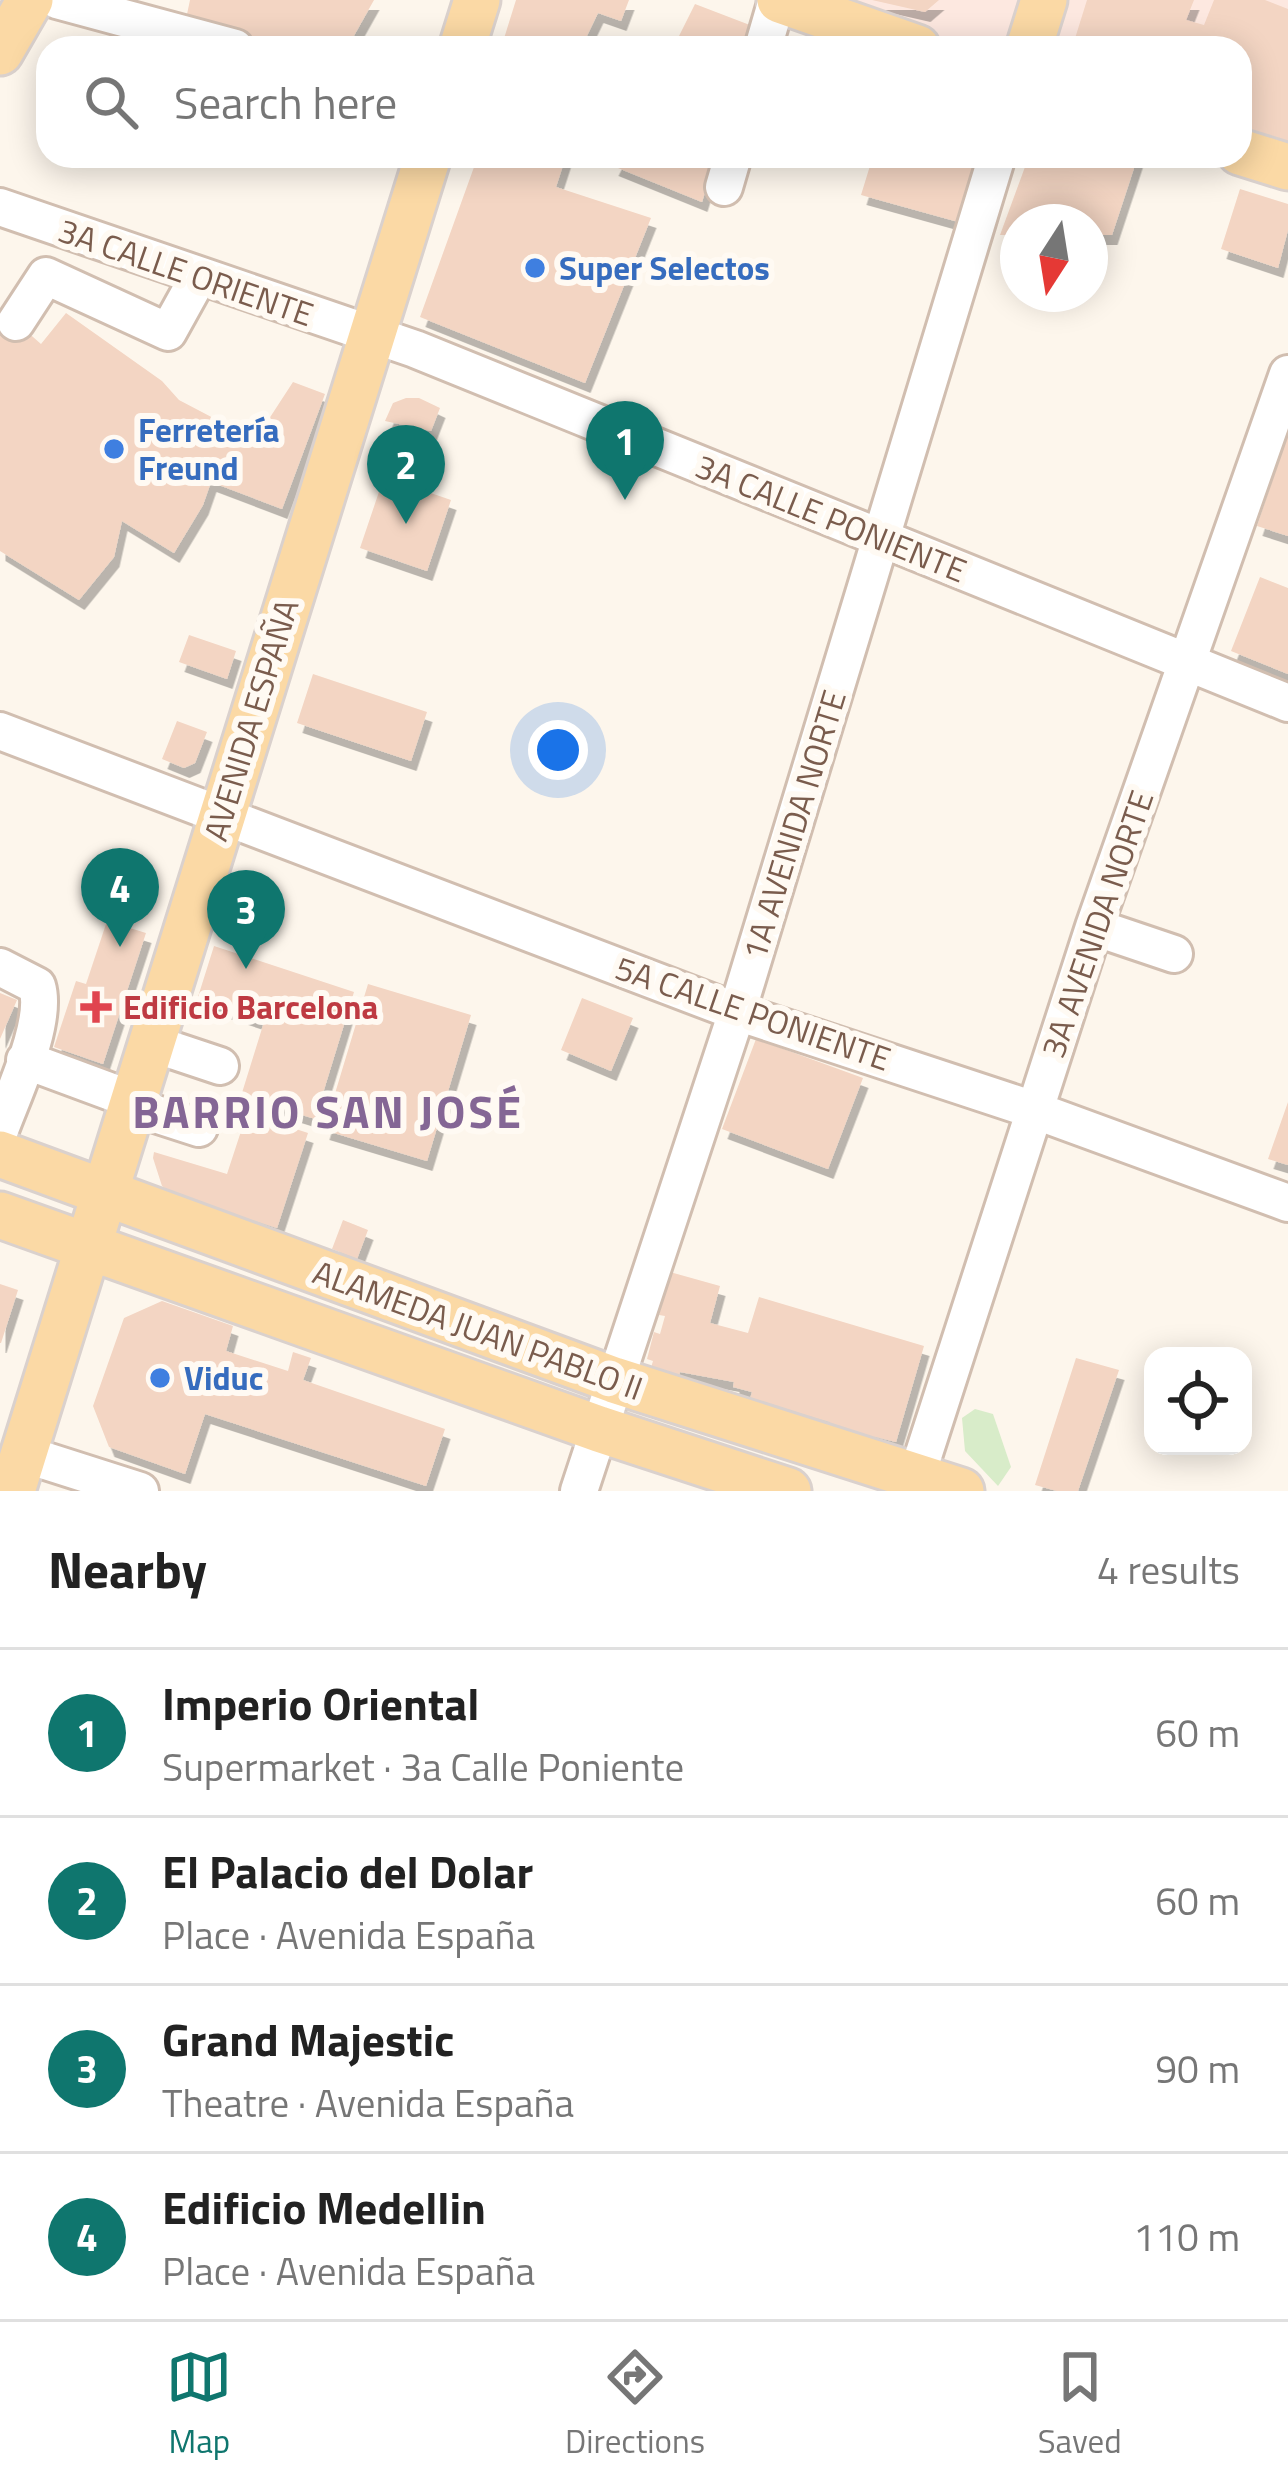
<!DOCTYPE html>
<meta charset="utf-8">
<style>
:root{--surface:#fff;--page:#f6f6f6;--text:#222;--muted:#767676;--line:#e0e0e0;--accent:#0f766e}
body{margin:0;font-family:"Titillium Web",sans-serif;background:var(--page);color:var(--text)}
.controls{position:absolute;right:36px;bottom:36px;display:grid;overflow:hidden;border-radius:24px;box-shadow:0 6px 30px #0003}
.controls button{width:108px;height:108px;display:grid;place-items:center;padding:0;border:0;border-bottom:3px solid var(--line);background:var(--surface);color:var(--text);font:60px sans-serif}
.compass{position:absolute;left:1000px;top:204px;width:108px;height:108px;border-radius:50%;background:var(--surface);box-shadow:0 6px 30px #0003;rotate:192deg}
.you{position:absolute;left:558px;top:750px;width:42px;height:42px;margin:-30px;border:9px solid #fff;border-radius:50%;background:#1a73e8;box-shadow:0 0 0 18px #1a73e833}
.badge{display:grid;place-items:center;width:78px;height:78px;border-radius:50%;background:var(--accent);color:#fff;font-size:39px;font-weight:700}
.pin{position:absolute;translate:-50% -99px;filter:drop-shadow(0 3px 6px #0008)}
.pin::after{content:'';position:absolute;top:63px;width:42px;height:36px;background:inherit;clip-path:polygon(0 0,100% 0,50% 100%)}
.list{margin:0;padding:0;list-style:none}
h2{display:flex;justify-content:space-between;align-items:center;height:156px;margin:0;padding:0 48px;font-size:51px}
h2 small{font-size:39px;font-weight:400;color:var(--muted)}
.list li{display:grid;grid-template-columns:78px 1fr auto;gap:36px;align-items:center;box-sizing:border-box;height:168px;padding:0 48px;border-top:3px solid var(--line)}
.list b{display:block;font-size:45px;white-space:nowrap}
.list p{margin:0;font-size:39px;white-space:nowrap;color:var(--muted)}
.list em{font-size:39px;font-style:normal;color:var(--muted)}
.icon{flex:none;width:66px;height:66px;fill:none;stroke:currentColor;stroke-width:2;stroke-linecap:round;stroke-linejoin:round}
.map{position:relative;flex:none;width:1288px;height:1491px;overflow:hidden}
.search{position:absolute;background:var(--surface);box-shadow:0 6px 30px #0003;left:36px;right:36px;top:36px;height:132px;display:flex;align-items:center;gap:30px;box-sizing:border-box;padding:0 42px;border-radius:36px;color:var(--muted);font-size:45px}
.sheet{height:828px;background:var(--surface)}
nav{display:flex;justify-content:space-around;align-items:center;box-sizing:border-box;height:168px;border-top:3px solid var(--line);background:var(--surface);font-size:33px;color:var(--muted)}
nav a{display:grid;justify-items:center;gap:6px}
nav .on{color:var(--accent)}
.map>svg:first-child{display:block}
.commercial{fill:#fde8e0}
.green{fill:#d8ecc9}
.building{fill:#f3d5c3;filter:url(#shadow)}
.lines{fill:none;stroke-linecap:round;stroke-linejoin:round}
.minor-casing{stroke:#d1beb0;stroke-width:42}
.major-casing{stroke:#dad1cd;stroke-width:51}
.minor{stroke:#fff;stroke-width:36}
.major{stroke:#fbd9a5;stroke-width:45}
.shop-dot{fill:#3f7fe0;stroke:#fffaf3;stroke-width:4.5}
.health-dot{fill:#e0444e;stroke:#fffaf3;stroke-width:4.5}
.labels{text-anchor:middle;stroke-width:12;stroke-linejoin:round;paint-order:stroke}
.shop-label{font-size:33px;font-weight:bold;fill:#366cbe;stroke:#fffaf3;text-anchor:start}
.street-label{font-size:33px;fill:#7a5c4d;stroke:#fffaf3}
.health-label{font-size:33px;font-weight:bold;fill:#be3a42;stroke:#fffaf3;text-anchor:start}
.district-label{font-size:45px;font-weight:bold;letter-spacing:3px;fill:#846695;stroke:#fffaf3}
</style>
<div class="map">
<svg width="1288" height="1491" viewBox="0 0 1288 1491">
<defs>
<filter id="shadow"><feDropShadow dx="5.5" dy="10" stdDeviation="0" flood-color="#0004"/></filter>
</defs>
<rect width="100%" height="100%" fill="#fdf6ec"/>
<!-- commercial -->
<path class="commercial" d="M782,0H1288V166L1240,48H929Z"/>
<!-- green -->
<path class="green" d="M975,1409L993,1414L1011,1467L998,1486L965,1451L962,1418Z"/>
<!-- building -->
<path class="building" d="M190,0H374L347,48H277L253,41V37L186,19Z
M516,0H629L621,21L598,13L581,48H501Z
M872,0H939L925,12Z
M1087,0H1194L1186,20L1204,25L1214,0H1265L1288,9V144L1240,135V48H1072Z
M695,4L755,27L749,48H673Z
M478,156H566L556,187L651,218L585,383L420,317Z
M618,156H716L702,202L613,166Z
M873,156H982L962,223L861,195Z
M1029,156H1138L1112,235H1090V222H1018V235H1000Z
M1240,189L1288,204V230L1278,268L1221,249Z
M0,308L41,344L66,313L162,381L179,400L238,431L232,440L252,445L293,382L325,394L282,509L211,482L203,505L174,553L122,521L114,557L79,600L0,551Z
M406,398H419L440,408L431,431L385,421L393,403Z
M1288,433V536L1257,526Z
M384,477L451,500L427,571L360,548Z
M1260,577L1288,588V674L1231,651Z
M189,635L236,651L227,679L179,662Z
M313,674L427,712L411,761L297,723Z
M177,721L207,732L195,763L184,768L162,759Z
M107,921L146,933L103,1064L54,1047L76,981L86,984Z
M214,946L354,992L315,1119L241,1096L264,1022L197,1000Z
M368,984L471,1015L427,1161L324,1130Z
M0,993L17,1000L0,1039Z
M582,998L633,1018L611,1071L561,1050Z
M756,1039L863,1078L828,1169L722,1129Z
M1288,1102V1165L1268,1159Z
M247,1113L308,1133L277,1228L175,1195L162,1186L153,1158L154,1152L227,1174Z
M343,1220L368,1230L357,1259L332,1249Z
M670,1272L720,1286L710,1323L748,1333L759,1297L924,1346L896,1442L876,1437L872,1448L827,1434L830,1422L750,1399L752,1392L733,1387L734,1382L680,1372L678,1379L650,1371L653,1361L647,1359L654,1332L660,1334L665,1316L659,1315Z
M0,1284L18,1290L1,1343H0Z
M162,1301L233,1326L226,1351L288,1371L293,1352L311,1358L303,1380L445,1429L426,1486L205,1414L185,1474L109,1447L93,1406L124,1318Z
M1076,1358L1119,1370L1078,1491H1057L1035,1485Z"/>
<g class="lines">
<defs>
<path id="minor" d="M57,0L235,48
M763,48L777,0
M724,187L733,156
M0,207L415,349L1288,703
M16,322L46,276L168,332L199,276
M0,731L737,1012L1034,1110L1288,1203
M1094,927L1174,954
M0,967L37,986C48,1022 13,1094 0,1130
M151,1043L220,1066
M25,1060L133,1100
M131,1106L199,1128
M24,1454L140,1491
M916,1478L1094,927L1288,374
M579,1491L737,1012L997,156"/>
<path id="major" d="M780,0L917,48
M462,48L477,0
M1029,48L1044,0
M0,52L30,0
M1240,152L1288,167
M0,1154L614,1380L961,1491
M0,1215L599,1429L788,1491
M12,1491L428,156"/>
</defs>
<!-- minor casing -->
<use href="#minor" class="minor-casing"/>
<!-- major casing -->
<use href="#major" class="major-casing"/>
<!-- minor -->
<use href="#minor" class="minor"/>
<!-- major -->
<use href="#major" class="major"/>
</g>
<!-- markers -->
<g class="shop-dot">
<circle cx="535" cy="268" r="12"/>
<circle cx="114" cy="449" r="12"/>
<circle cx="160" cy="1378" r="12"/>
</g>
<path class="health-dot" d="M90 989h12v12h12v12h-12v12h-12v-12h-12v-12h12z"/>
<g class="labels">
<!-- shop labels -->
<g class="shop-label">
<text x="559" y="280">Super Selectos</text>
<text x="138" y="442">Ferretería<tspan x="138" dy="38">Freund</tspan></text>
<text x="184" y="1390">Viduc</text>
</g>
<!-- street labels -->
<g class="street-label">
<text transform="translate(186 272) rotate(19)" y="12">3A CALLE ORIENTE</text>
<text transform="translate(831 518) rotate(22)" y="12">3A CALLE PONIENTE</text>
<text transform="translate(251 720) rotate(-73)" y="12">AVENIDA ESPAÑA</text>
<text transform="translate(794 825) rotate(-73)" y="12">1A AVENIDA NORTE</text>
<text transform="translate(1097 924) rotate(-71)" y="12">3A AVENIDA NORTE</text>
<text transform="translate(753 1013) rotate(19)" y="12">5A CALLE PONIENTE</text>
<text transform="translate(478 1330) rotate(20)" y="12">ALAMEDA JUAN PABLO II</text>
</g>
<!-- health labels -->
<g class="health-label">
<text x="123" y="1019">Edificio Barcelona</text>
</g>
<!-- district labels -->
<g class="district-label">
<text x="328" y="1128">BARRIO SAN JOSÉ</text>
</g>
</g>
</svg>
<div class="controls">
<button><svg class="icon" aria-label="locate" viewBox="0 0 24 24"><circle cx="12" cy="12" r="6"/><path d="M12 2v4M12 18v4M2 12h4M18 12h4"/></svg></button>
</div>
<svg class="compass" viewBox="-18 -18 36 36"><path d="M0-13l5 13h-10z" fill="#e53935"/><path d="M0 13l5-13h-10z" fill="#767676"/></svg>
<div class="you"></div>
<div class="pin badge" style="left:625px;top:500px">1</div>
<div class="pin badge" style="left:406px;top:524px">2</div>
<div class="pin badge" style="left:246px;top:969px">3</div>
<div class="pin badge" style="left:120px;top:947px">4</div>
<div class="search"><svg class="icon" aria-label="search" viewBox="0 0 24 24"><circle cx="10" cy="10" r="6"/><path d="M15 15l6 6"/></svg>Search here</div>
</div>
<section class="sheet">
<h2>Nearby<small>4 results</small></h2>
<ul class="list">
<li><span class="badge">1</span><div><b>Imperio Oriental</b><p>Supermarket · 3a Calle Poniente</p></div><em>60 m</em></li>
<li><span class="badge">2</span><div><b>El Palacio del Dolar</b><p>Place · Avenida España</p></div><em>60 m</em></li>
<li><span class="badge">3</span><div><b>Grand Majestic</b><p>Theatre · Avenida España</p></div><em>90 m</em></li>
<li><span class="badge">4</span><div><b>Edificio Medellin</b><p>Place · Avenida España</p></div><em>110 m</em></li>
</ul>
</section>
<nav>
<a class="on"><svg class="icon" aria-label="map" viewBox="0 0 24 24"><path d="M3 6l6-2 6 2 6-2v14l-6 2-6-2-6 2zM9 4v14M15 6v14"/></svg>Map</a>
<a><svg class="icon" aria-label="directions" viewBox="0 0 24 24"><path d="M12 3l9 9-9 9-9-9zM9 14v-3h6M13 9l2 2-2 2"/></svg>Directions</a>
<a><svg class="icon" aria-label="saved" viewBox="0 0 24 24"><path d="M7 4h10v16l-5-4-5 4z"/></svg>Saved</a>
</nav>
